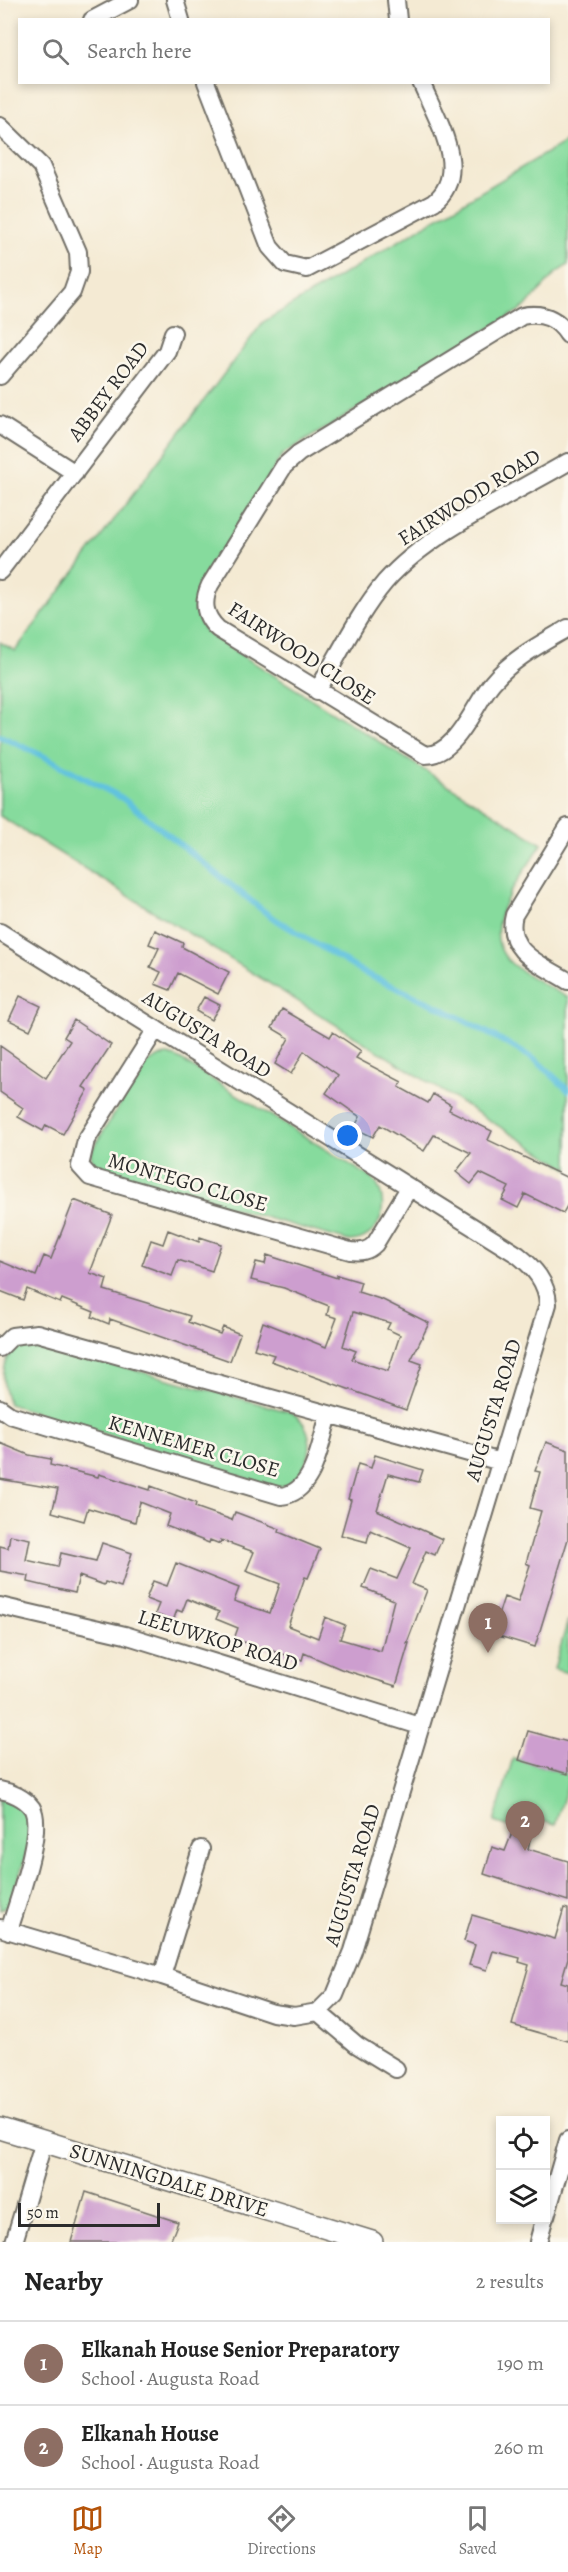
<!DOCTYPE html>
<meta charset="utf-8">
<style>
:root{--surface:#fff;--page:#f2f2f2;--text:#222;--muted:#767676;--line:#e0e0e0;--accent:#b45309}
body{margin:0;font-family:Alegreya,serif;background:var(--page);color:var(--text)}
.controls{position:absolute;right:18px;bottom:18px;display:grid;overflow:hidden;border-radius:0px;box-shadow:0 3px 9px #0003}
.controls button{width:54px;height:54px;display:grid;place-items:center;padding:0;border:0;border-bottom:2px solid var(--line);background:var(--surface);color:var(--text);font:30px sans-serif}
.scale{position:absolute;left:18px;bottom:15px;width:142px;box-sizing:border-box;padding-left:6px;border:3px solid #2b2b2b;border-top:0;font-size:16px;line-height:21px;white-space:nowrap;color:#2b2b2b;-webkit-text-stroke:4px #fbf7ec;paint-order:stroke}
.you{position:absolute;left:348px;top:1136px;width:21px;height:21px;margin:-15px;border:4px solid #fff;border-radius:50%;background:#1a73e8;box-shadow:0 0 0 9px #1a73e833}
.badge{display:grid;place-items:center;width:39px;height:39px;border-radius:50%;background:var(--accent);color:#fff;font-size:20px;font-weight:700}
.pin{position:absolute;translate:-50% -50px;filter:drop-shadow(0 2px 3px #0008)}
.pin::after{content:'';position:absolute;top:32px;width:21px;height:18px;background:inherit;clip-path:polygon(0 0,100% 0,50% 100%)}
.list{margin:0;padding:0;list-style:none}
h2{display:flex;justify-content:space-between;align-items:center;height:78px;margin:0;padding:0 24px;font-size:26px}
h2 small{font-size:20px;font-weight:400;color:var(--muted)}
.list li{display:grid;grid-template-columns:39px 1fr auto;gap:18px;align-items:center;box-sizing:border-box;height:84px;padding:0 24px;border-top:2px solid var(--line)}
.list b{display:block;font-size:22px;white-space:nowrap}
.list p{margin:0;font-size:20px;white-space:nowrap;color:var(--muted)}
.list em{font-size:20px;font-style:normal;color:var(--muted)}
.icon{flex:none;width:33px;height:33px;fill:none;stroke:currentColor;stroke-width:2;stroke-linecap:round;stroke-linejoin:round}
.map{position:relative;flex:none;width:568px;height:2242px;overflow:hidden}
.search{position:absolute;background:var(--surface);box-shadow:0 3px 9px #0003;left:18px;right:18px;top:18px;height:66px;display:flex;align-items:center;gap:15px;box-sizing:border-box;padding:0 21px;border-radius:0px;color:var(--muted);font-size:22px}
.sheet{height:246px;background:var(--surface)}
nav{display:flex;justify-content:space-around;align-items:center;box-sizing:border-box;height:84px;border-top:2px solid var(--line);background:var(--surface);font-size:16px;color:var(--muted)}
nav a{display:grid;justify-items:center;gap:3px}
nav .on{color:var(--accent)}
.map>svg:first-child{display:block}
.green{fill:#86db9d;stroke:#588364;stroke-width:1.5}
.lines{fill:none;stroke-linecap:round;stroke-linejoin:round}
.stream{stroke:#61c2df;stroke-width:6}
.building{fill:#cd9ecf;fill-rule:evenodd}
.minor-casing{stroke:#716e66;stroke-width:20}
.tertiary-casing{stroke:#716e66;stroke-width:24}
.minor{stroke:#fff;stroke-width:16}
.tertiary{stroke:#fff;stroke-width:21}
.labels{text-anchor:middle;stroke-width:5;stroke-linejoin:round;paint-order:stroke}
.street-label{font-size:21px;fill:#2b2b2b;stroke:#fbf7ec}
</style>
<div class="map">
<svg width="568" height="2242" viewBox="0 0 568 2242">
<rect width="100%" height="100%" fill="#fbf7ec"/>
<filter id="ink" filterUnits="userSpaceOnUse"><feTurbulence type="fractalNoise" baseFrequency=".0167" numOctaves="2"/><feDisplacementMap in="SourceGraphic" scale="12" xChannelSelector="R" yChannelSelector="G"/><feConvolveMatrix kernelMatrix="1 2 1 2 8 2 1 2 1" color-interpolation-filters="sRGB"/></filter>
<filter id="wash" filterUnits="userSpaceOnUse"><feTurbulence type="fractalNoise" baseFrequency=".008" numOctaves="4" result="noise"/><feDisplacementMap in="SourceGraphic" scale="24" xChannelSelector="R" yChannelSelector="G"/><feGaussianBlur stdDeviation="1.35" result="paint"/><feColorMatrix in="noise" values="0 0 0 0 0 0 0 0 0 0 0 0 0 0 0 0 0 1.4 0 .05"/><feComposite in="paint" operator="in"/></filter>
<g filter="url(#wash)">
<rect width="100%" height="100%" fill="#f4ead3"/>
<!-- green -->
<path class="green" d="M568,140V265L556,273L525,307L283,454L199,587C193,603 195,621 208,634L542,844C523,875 473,930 512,964C528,977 550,987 568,998V1169L0,816V642L15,651L263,322Z
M168,1055L178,1058L372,1178C393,1201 381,1241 349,1241L97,1170L91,1156L93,1148L145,1064L160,1056Z
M27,1343H36L290,1412C325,1429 310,1487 273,1487L9,1404C0,1382 0,1352 27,1343Z
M568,1620V1673L554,1669Z
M513,1758L568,1774V1784L555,1825L517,1813L512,1828L494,1822Z
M0,1797C10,1801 22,1804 28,1814C39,1833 15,1884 9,1905L0,1909Z"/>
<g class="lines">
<!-- stream -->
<path class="stream" d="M0,736L45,757L122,798L270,916L364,973L441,1008L508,1044L537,1061L568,1090"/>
</g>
<g id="blocks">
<!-- building -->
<path class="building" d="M155,930L183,943L182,947L229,972L218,994L178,973L170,990L155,984L161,972L150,967L159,948L149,944Z
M20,996L41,1006L30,1030L9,1020Z
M204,997L220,1005L211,1020L196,1011Z
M282,1009L330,1037L333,1032L361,1051L356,1058L402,1082L399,1087L428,1103L433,1094L451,1105L449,1110L492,1131L488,1140L568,1178V1204L563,1213L525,1194L518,1208L502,1200L509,1187L480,1173L471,1184L456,1172L471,1153L434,1135L424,1151L380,1125L373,1137L354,1128L360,1117L326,1093L338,1075L304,1051L291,1074L275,1064L289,1038L272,1028Z
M74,1020L111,1045L83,1087L88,1090L63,1134L46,1125L43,1131L18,1117L23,1108L0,1092V1046L46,1078L70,1041L64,1037Z
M74,1200L112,1215L90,1273L107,1279L104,1290L190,1316L188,1322L220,1334L223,1327L240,1334L230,1361L110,1319L109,1324L92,1317L94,1312L62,1299L60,1303L27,1289L23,1300L0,1291V1261L36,1276L44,1256L51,1259Z
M168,1230L199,1242L200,1237L221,1244L212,1271L178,1260L172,1276L142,1265L151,1240L163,1244Z
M267,1255L337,1278V1275L361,1282L358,1292L383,1300L429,1323L411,1360L422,1364L406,1410L271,1361L274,1355L254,1349L263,1322L326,1347L337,1318L327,1315L329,1306L284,1288L251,1280L256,1262L265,1264ZM353,1312L390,1323L387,1329L400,1335L388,1371L352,1359L356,1351L343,1346Z
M546,1442L568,1450V1539L535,1647L492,1634L504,1597L518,1602L530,1565L526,1563L541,1511L530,1508L540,1472L535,1471Z
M0,1443L29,1455L51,1459L50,1465L98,1477L99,1474L150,1490L151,1486L196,1503L195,1507L232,1520L235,1512L280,1529L279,1532L320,1549L308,1578L305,1577L288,1626L318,1638L325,1617L345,1625L340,1639L381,1651L394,1600L363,1588L371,1569L397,1579L411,1548L370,1530L367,1542L341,1535L351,1500L348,1499L358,1464L371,1468L375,1455L423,1470L419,1482L388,1474L377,1510L442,1539L435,1555L426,1551L412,1584L427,1590L407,1643H409L396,1686L341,1669L304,1653L302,1660L234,1639L238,1628L216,1619L219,1612L187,1599L182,1612L177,1610L173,1621L155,1614L159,1604L146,1599L153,1581L167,1586L176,1563L239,1588L234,1601L270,1613L280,1584L246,1571L254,1552L221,1540L220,1544L210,1540L209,1543L166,1526L170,1514L140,1502L135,1522L88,1508L84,1521L52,1512L58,1489L0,1479Z
M10,1535L30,1539L26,1560L58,1567L61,1553L96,1561L102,1543L132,1553L121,1587L105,1582L104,1585L79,1576L75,1593L28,1582L29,1576L0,1571V1546L8,1548Z
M528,1731L568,1742V1774L519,1760Z
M514,1828L531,1834L528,1849L568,1861V1901L484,1874L492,1847L505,1851Z
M564,1908L568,1909V1958L561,1982L568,1984V2041L512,2025L529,1965L519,1962L520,1958L493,1951L487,1970L469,1965L475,1945L464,1941L472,1915L555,1939Z
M86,2192L178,2222L170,2242H71Z"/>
</g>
</g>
<g filter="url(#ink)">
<use href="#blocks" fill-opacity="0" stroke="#716e66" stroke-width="1.5"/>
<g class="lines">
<defs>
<path id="minor" d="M175,0L181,20
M396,0L398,20
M92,20L130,0
M206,82L270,247L285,264L307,269L434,202C472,172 435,117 421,82
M0,126L41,166L78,252L79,272L72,292L0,376
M568,335C557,318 543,312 522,316L299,453L284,466L210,585C202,602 204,616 218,629L425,755C457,755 474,705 492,683C513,658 541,644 568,628
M0,425L75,473
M0,571L167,351L173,333
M317,691C339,655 358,614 385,582C429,532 510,496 568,462
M568,827L514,915C504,952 543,965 568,981
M0,932L518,1255C534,1268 547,1282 548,1304L353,1951L335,1995L318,2012L294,2016L273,2013L162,1976L0,1928
M156,1029L86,1140L80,1166L90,1177L350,1251C360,1252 367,1252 375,1244L409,1188
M0,1348L12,1336L37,1333L501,1462
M0,1408L10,1415L281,1496C315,1493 320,1442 329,1415
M0,1606L125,1635L420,1726
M0,1790C11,1792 25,1798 32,1808C45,1830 16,1906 9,1931
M162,1976L201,1849
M318,2012L357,2045L396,2069
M546,2216L568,2140
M14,2242L44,2141
M538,2242L544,2220"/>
<path id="tertiary" d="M0,2128L372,2242"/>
</defs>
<!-- minor casing -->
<use href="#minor" class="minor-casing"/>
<!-- tertiary casing -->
<use href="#tertiary" class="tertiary-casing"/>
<!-- minor -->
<use href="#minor" class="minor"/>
<!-- tertiary -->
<use href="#tertiary" class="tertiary"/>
</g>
</g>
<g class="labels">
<!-- street labels -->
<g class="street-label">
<text transform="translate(108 391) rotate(-53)" y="7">ABBEY ROAD</text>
<text transform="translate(469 497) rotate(-32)" y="7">FAIRWOOD ROAD</text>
<text transform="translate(302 653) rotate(33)" y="7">FAIRWOOD CLOSE</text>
<text transform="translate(207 1034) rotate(32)" y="7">AUGUSTA ROAD</text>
<text transform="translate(188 1182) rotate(16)" y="7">MONTEGO CLOSE</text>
<text transform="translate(493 1410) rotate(-73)" y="7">AUGUSTA ROAD</text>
<text transform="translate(194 1446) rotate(16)" y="7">KENNEMER CLOSE</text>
<text transform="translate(218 1640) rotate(17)" y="7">LEEUWKOP ROAD</text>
<text transform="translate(352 1875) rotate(-73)" y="7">AUGUSTA ROAD</text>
<text transform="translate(169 2180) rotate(17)" y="7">SUNNINGDALE DRIVE</text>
</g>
</g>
</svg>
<div class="controls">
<button><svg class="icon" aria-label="locate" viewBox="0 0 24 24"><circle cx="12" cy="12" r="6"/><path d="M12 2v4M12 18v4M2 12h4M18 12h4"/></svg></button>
<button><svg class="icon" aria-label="layers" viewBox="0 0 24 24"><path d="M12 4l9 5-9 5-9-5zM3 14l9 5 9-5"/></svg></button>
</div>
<div class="scale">50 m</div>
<div class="you"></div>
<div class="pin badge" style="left:488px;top:1653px;background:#8d6e63">1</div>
<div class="pin badge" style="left:525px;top:1851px;background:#8d6e63">2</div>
<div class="search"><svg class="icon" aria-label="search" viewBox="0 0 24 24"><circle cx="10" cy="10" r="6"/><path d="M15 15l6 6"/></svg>Search here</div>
</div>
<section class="sheet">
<h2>Nearby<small>2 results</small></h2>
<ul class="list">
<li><span class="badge" style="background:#8d6e63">1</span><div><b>Elkanah House Senior Preparatory</b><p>School · Augusta Road</p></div><em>190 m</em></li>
<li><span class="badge" style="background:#8d6e63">2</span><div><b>Elkanah House</b><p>School · Augusta Road</p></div><em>260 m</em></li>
</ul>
</section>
<nav>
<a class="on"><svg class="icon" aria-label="map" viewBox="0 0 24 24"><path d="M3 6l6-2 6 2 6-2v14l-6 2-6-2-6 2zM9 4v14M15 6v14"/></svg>Map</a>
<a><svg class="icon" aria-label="directions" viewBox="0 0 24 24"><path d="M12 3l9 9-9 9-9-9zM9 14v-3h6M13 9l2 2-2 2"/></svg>Directions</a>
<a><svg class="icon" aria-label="saved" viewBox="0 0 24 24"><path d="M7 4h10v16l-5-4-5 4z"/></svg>Saved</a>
</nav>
